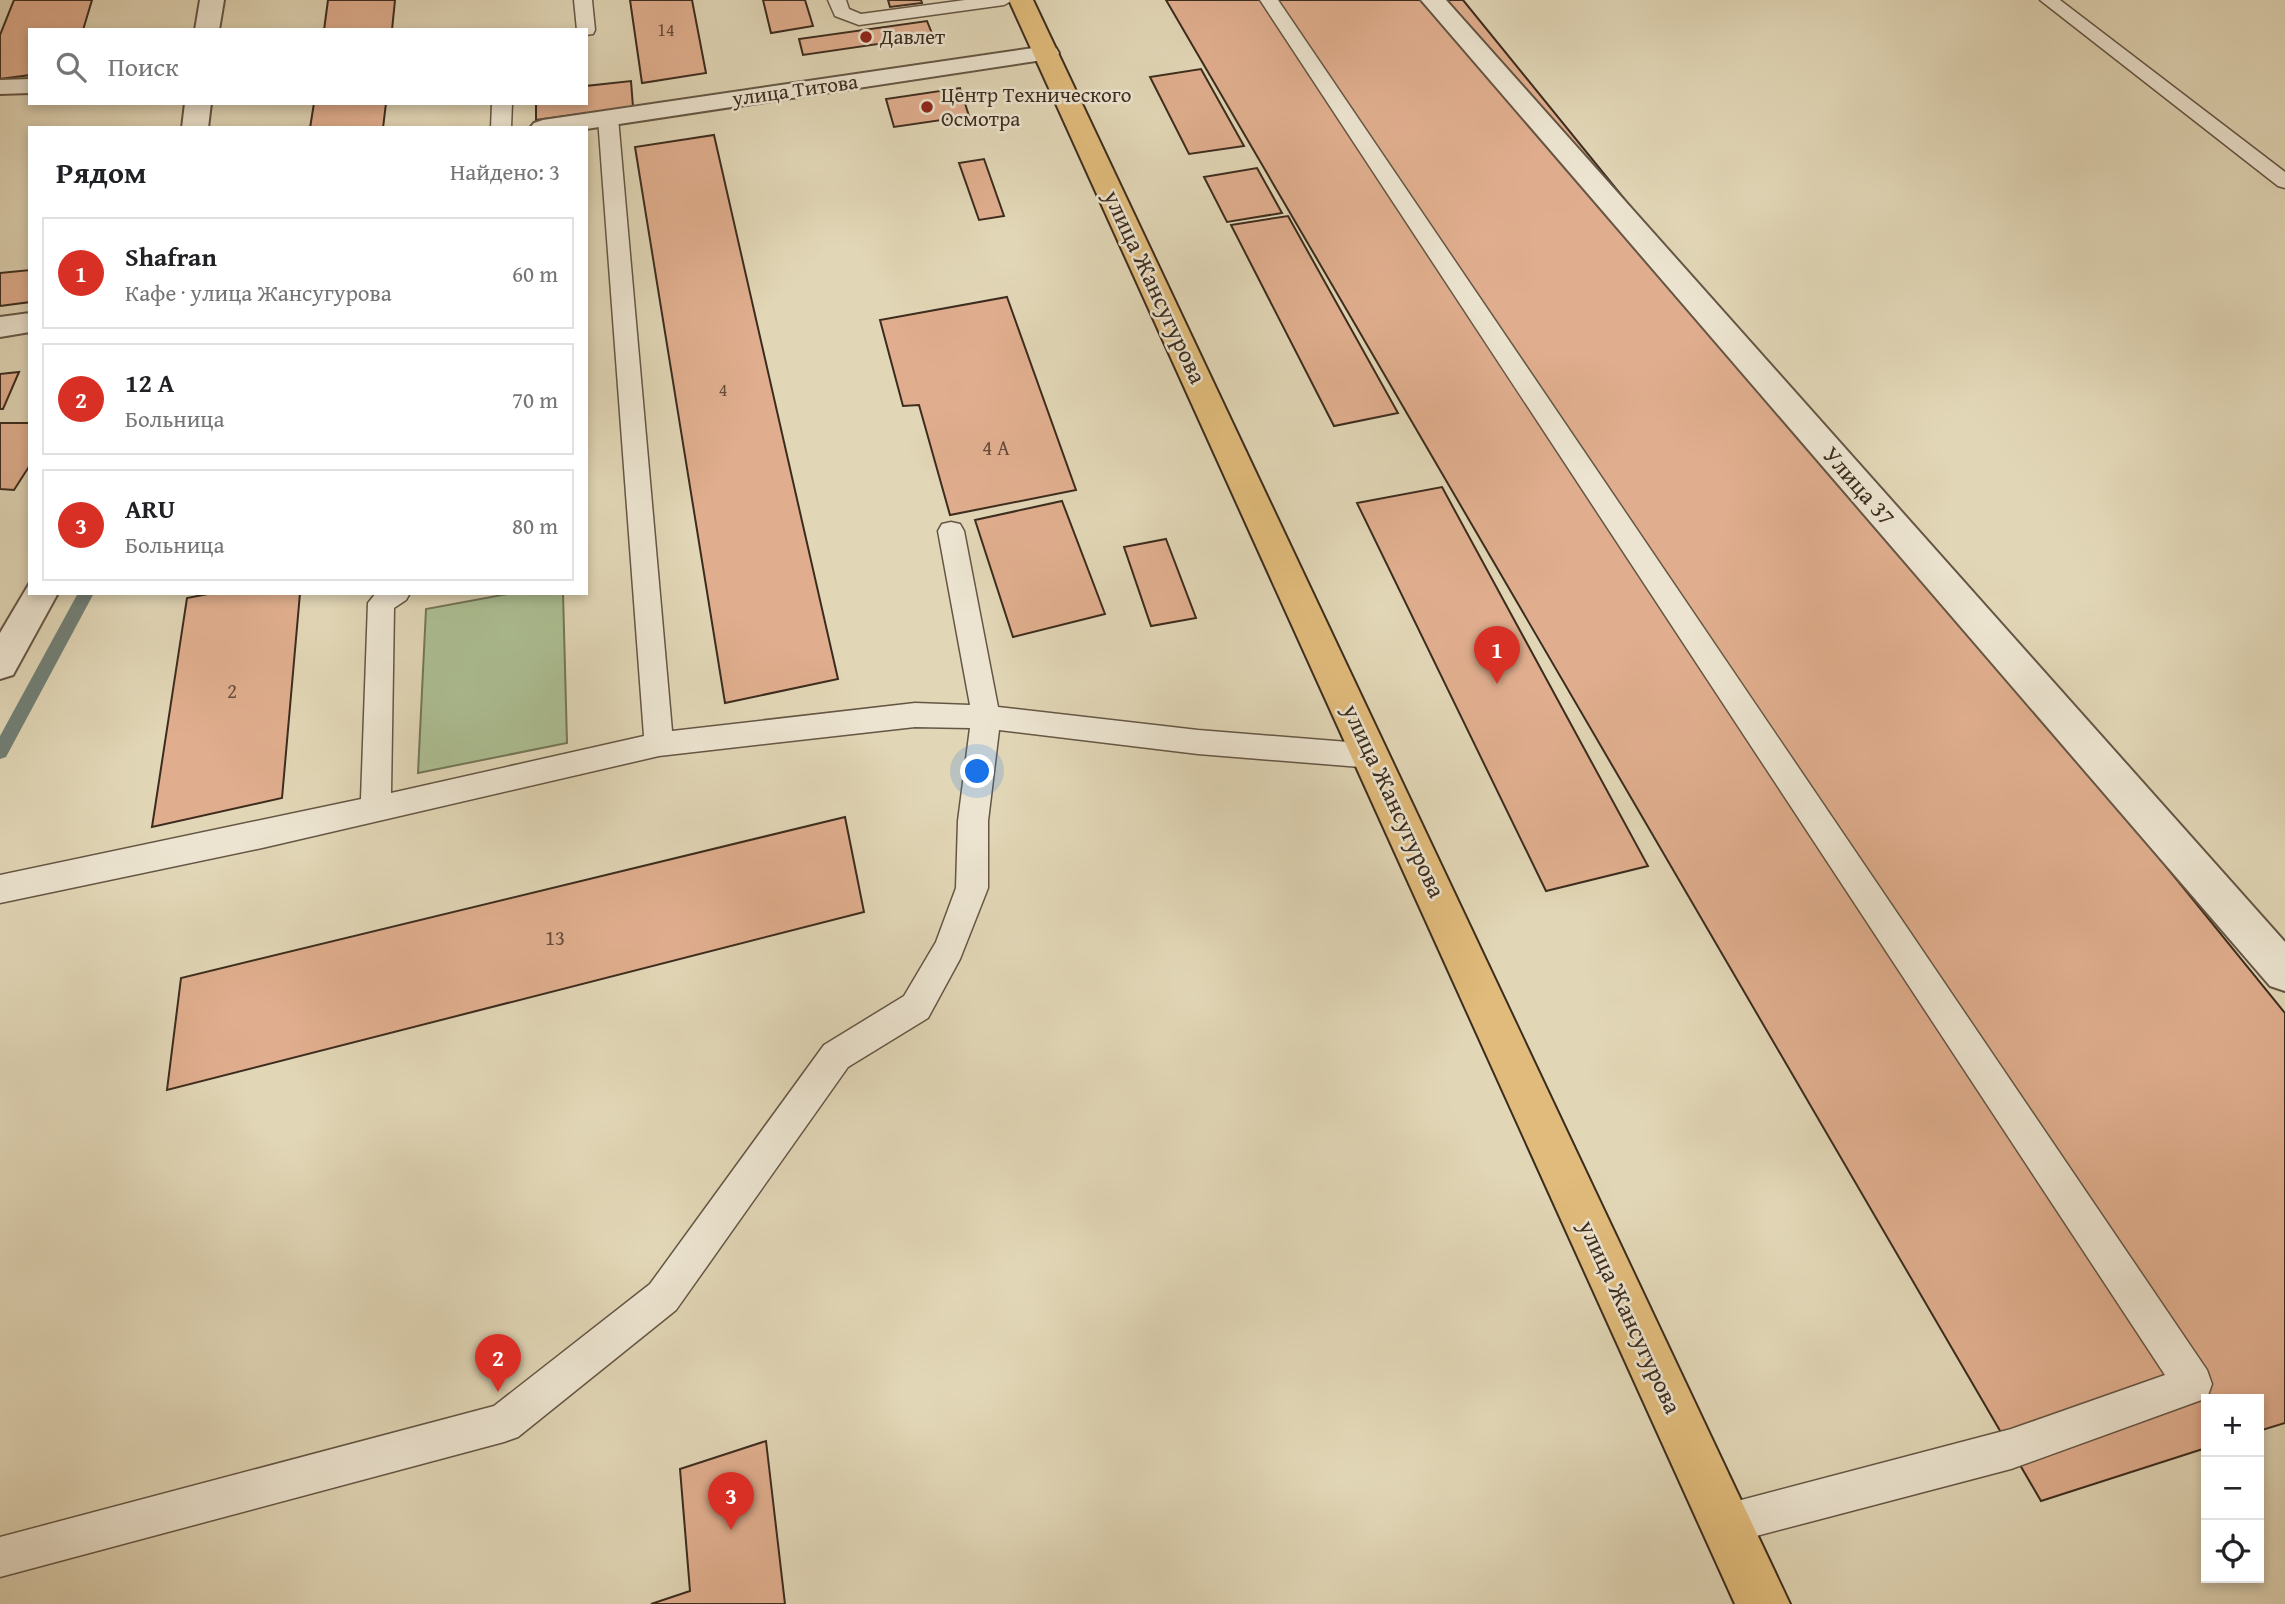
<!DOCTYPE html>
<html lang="ru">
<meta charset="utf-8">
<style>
:root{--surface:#fff;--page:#f6f6f6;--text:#202124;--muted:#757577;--line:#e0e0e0;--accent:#d93025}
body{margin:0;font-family:"Gentium Book Plus",serif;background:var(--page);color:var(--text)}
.controls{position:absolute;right:21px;bottom:21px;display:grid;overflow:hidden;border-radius:0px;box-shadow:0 4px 10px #0003}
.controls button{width:63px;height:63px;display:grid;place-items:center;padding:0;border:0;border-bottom:2px solid var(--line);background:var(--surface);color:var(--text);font:35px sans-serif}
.you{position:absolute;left:978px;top:772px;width:24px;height:24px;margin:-18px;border:5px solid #fff;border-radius:50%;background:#1a73e8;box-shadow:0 0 0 10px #1a73e833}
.badge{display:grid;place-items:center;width:46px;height:46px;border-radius:50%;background:var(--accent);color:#fff;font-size:23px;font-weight:700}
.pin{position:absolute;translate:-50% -58px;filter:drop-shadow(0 2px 4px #0008)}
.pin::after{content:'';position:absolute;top:37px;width:24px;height:21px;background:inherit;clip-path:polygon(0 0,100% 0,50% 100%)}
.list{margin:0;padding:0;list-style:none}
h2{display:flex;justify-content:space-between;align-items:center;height:91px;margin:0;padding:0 28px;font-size:30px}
h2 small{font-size:23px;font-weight:400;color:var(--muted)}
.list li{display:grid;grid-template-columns:46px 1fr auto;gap:21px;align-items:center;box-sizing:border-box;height:112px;margin:0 14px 14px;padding:0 14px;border:2px solid var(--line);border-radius:0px}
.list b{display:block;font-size:26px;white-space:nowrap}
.list p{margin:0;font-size:23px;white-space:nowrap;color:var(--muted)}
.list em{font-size:23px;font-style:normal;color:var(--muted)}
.icon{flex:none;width:38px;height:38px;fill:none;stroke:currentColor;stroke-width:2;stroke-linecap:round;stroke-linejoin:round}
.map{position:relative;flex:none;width:2285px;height:1604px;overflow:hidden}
.search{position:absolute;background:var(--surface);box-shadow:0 4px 10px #0003;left:28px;top:28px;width:560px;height:77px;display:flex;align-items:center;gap:18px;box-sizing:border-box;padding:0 24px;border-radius:0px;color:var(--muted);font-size:26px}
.panel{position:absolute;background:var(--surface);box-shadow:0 4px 10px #0003;left:28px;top:126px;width:560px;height:469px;border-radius:0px}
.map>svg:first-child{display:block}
.green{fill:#acbf93;stroke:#747658;stroke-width:2}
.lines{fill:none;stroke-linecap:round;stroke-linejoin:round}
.stream{fill:#718077;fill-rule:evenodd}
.building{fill:#e0ae8e;stroke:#3c2c1e;stroke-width:2}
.lane-casing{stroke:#655644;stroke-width:3}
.street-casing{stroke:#655644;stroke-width:4}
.primary-casing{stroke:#3c2c1e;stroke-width:4}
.lane{fill:#ece4d0;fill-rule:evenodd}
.street{fill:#ece4d0;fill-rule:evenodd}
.primary{fill:#e0bb7b;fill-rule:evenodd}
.poi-dot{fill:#8f2418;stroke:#ece4d0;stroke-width:2.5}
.labels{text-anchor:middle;stroke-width:5;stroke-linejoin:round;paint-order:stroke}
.far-number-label{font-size:18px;fill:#654c3a}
.far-poi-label{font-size:21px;fill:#3c2c1e;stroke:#ece4d0;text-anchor:start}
.far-street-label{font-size:21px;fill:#3c2c1e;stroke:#ece4d0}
.number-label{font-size:21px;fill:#654c3a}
.street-label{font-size:24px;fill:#3c2c1e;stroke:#ece4d0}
</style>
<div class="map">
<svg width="2285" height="1604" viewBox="0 0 2285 1604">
<rect width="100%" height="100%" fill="#e1d6b6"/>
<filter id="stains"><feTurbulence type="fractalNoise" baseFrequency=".00286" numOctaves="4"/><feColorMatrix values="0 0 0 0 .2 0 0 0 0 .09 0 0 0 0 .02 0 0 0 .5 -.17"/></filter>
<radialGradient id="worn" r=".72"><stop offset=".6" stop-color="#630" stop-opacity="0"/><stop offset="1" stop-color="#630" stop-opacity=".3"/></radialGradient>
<!-- green -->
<path class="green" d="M513,593H563L567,743L418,773L426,609Z"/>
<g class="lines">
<!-- stream -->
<path class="stream" d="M78,593H94L6,757L0,759V736Z"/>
</g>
<!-- building -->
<path class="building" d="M14,0H92L83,30H30V75L0,79V35Z
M328,0H395L392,30H324Z
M630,0H692L706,73L642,83Z
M763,0H805L813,26L771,33Z
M888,0H921L922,3L890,7Z
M1166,0H1463L2285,1013V1423L2259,1431V1399H2206V1448L2041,1501Z
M927,21L933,36L803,55L799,39Z
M1201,69L1244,146L1189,154L1150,77Z
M631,81L633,107L536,120V103H586V86Z
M960,88L969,116L894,127L886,99Z
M314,103H386L383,128H310Z
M714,135L838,679L725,703L635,147Z
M984,159L1004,216L979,220L959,163Z
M1257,168L1282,213L1227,222L1204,177Z
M1288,216L1398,413L1334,426L1231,225Z
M30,270V302L0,306V273Z
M1007,297L1076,490L950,515L919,405L903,406L880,320Z
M19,372L3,409H0V374Z
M0,423H30V465L14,490L0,489Z
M1442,487L1648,866L1546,891L1357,503Z
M1062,501L1105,614L1013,637L975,520Z
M1166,539L1196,618L1151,626L1124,547Z
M213,593H300L282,798L152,827L187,598Z
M845,817L864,912L167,1090L181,978Z
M766,1441L785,1604H651L690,1591L680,1469Z"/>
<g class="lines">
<defs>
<path id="lane" d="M574,0H592L595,30L593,34L586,35V30H577Z
M828,0H846L849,9L861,14L965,0H1013L1004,5L859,25L835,16Z
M1260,0H1278L2207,1370L2212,1384L2207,1398L2011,1469L1726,1544L1712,1538L1706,1524L1712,1510L1726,1504L2011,1429L2165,1375Z
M2040,0H2060L2285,172V188L2278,186Z
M492,103H512L511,128H491Z
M608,112L618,118L672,731L915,703L970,705L938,531L942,524L951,522L960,524L964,531L998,707L1198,730L1373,744L1383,747L1388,756L1383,765L1373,768L1198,754L999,730L988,821V888L960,959L928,1018L848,1067L676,1310L518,1437L504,1442L0,1577V1537L494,1406L650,1284L824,1045L904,996L936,942L956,888L958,821L970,728L915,727L659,756L262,848L0,903V875L361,799L368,603L376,593H410L406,600L394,608L391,793L644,736L598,118Z"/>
<path id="street" d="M200,0H224L219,30H195Z
M1421,0H1446L2285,942V991L2270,986Z
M1047,46L1056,48L1059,53L1056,58L586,129L530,128L534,123L543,120Z
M30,79V93L0,94V80Z
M185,103H211L208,128H182Z
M30,313V332L0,337V317Z
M29,584L30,593H58L13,675L0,679V633Z"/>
<path id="primary" d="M1009,0H1033L1790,1604H1735Z"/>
</defs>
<!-- lane casing -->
<use href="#lane" class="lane-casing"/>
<!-- street casing -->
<use href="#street" class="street-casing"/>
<!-- primary casing -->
<use href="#primary" class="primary-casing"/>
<!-- lane -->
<use href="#lane" class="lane"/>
<!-- street -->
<use href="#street" class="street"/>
<!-- primary -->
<use href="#primary" class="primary"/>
</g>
<!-- markers -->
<g class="poi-dot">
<circle cx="866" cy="37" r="7"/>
<circle cx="927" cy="107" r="7"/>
</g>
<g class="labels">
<!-- far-number labels -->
<g class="far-number-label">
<text x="666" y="36">14</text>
<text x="723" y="396">4</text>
</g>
<!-- far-poi labels -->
<g class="far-poi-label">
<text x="880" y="44">Давлет</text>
<text x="941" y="102">Центр Технического<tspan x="941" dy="24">Осмотра</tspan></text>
</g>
<!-- far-street labels -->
<g class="far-street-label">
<text transform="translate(795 90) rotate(-8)" y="7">улица Титова</text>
</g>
<!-- number labels -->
<g class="number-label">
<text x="996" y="455">4 А</text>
<text x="232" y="698">2</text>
<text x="555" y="945">13</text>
</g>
<!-- street labels -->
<g class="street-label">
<text transform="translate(1155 287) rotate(65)" y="8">улица Жансугурова</text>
<text transform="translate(1859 486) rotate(49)" y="8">Улица 37</text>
<text transform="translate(1394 801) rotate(65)" y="8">улица Жансугурова</text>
<text transform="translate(1630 1317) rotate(65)" y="8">улица Жансугурова</text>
</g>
</g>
<rect width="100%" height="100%" filter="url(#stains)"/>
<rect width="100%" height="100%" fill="url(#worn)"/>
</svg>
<div class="controls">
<button>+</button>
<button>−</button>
<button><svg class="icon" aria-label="locate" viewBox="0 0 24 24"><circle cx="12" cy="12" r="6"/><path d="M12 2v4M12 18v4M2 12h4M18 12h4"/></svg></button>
</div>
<div class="you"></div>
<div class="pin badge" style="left:1497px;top:684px">1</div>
<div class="pin badge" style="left:498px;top:1392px">2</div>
<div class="pin badge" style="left:731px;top:1530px">3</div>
<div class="search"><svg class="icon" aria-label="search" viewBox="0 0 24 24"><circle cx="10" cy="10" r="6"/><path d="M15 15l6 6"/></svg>Поиск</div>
<section class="panel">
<h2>Рядом<small>Найдено: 3</small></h2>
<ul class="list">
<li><span class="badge">1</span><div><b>Shafran</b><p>Кафе · улица Жансугурова</p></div><em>60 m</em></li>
<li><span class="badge">2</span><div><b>12 А</b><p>Больница</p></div><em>70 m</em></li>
<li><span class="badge">3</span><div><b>ARU</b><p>Больница</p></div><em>80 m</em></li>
</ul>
</section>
</div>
